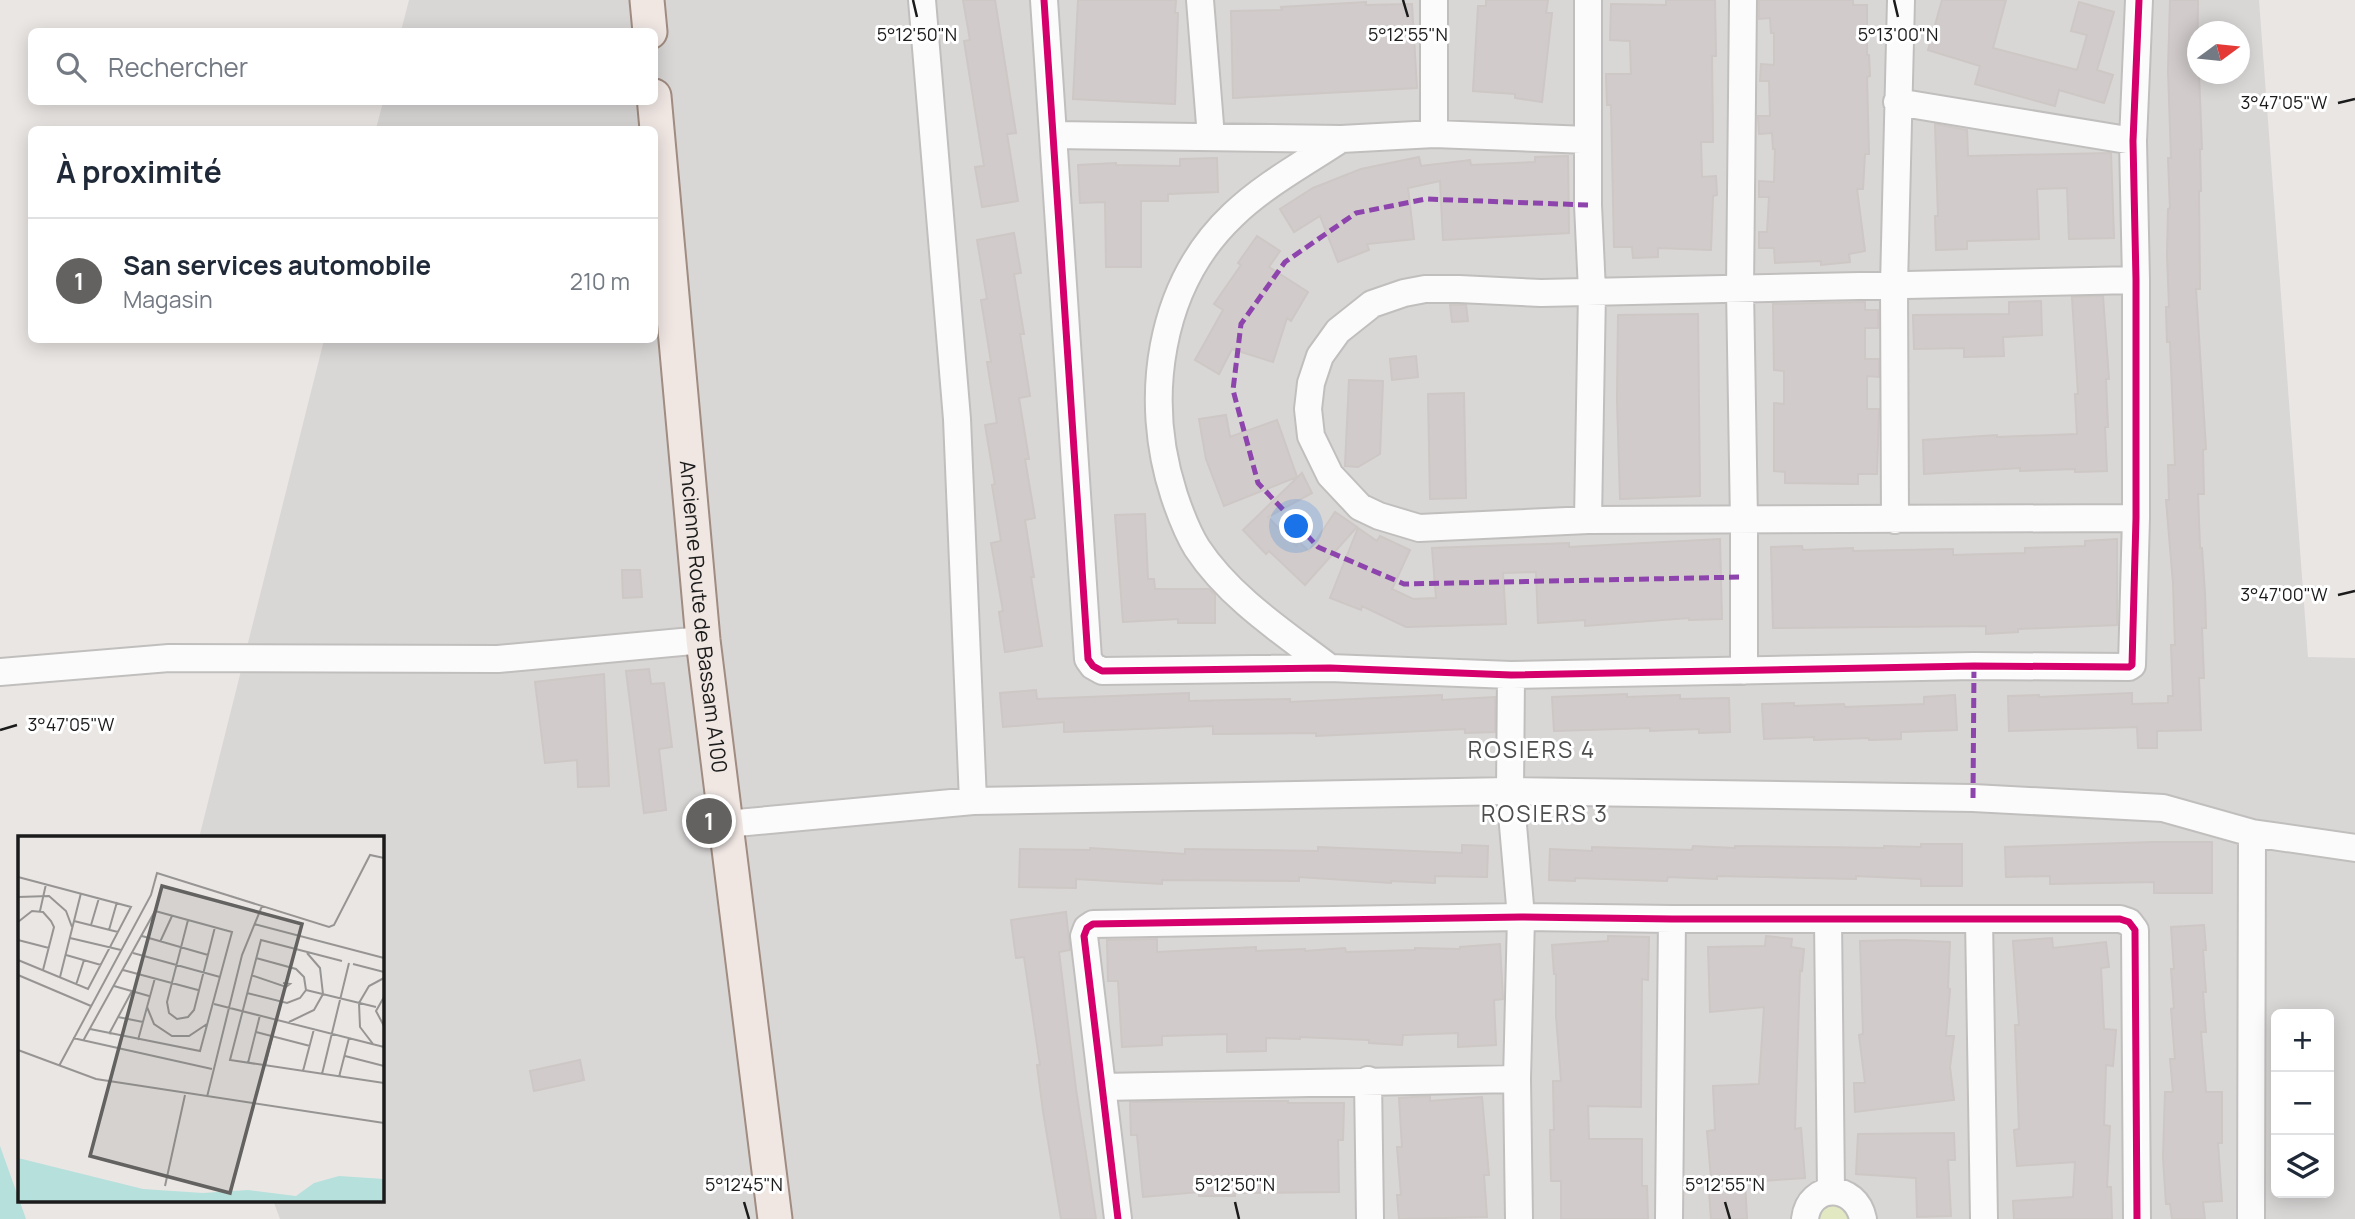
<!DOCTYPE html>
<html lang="fr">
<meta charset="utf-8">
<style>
:root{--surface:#fff;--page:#f6f6f7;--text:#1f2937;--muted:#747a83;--line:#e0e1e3;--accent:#636261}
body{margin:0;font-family:Manrope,sans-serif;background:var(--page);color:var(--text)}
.controls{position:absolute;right:21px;bottom:21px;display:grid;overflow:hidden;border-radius:10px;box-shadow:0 4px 18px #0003}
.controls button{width:63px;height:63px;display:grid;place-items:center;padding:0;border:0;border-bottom:2px solid var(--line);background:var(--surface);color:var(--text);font:35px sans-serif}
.compass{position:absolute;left:2187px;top:21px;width:63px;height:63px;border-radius:50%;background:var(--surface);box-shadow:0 4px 18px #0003;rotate:75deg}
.you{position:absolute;left:1297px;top:527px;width:24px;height:24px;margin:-18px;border:5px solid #fff;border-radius:50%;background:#1a73e8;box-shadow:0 0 0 10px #1a73e833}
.badge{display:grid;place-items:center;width:46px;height:46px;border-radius:50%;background:var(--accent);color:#fff;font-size:23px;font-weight:700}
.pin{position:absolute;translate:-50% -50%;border:4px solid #fff;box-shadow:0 2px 7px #0006}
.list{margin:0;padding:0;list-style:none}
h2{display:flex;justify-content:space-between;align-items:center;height:91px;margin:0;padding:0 28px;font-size:30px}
h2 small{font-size:23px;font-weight:400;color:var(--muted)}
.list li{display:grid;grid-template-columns:46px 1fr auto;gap:21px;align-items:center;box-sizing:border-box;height:126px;padding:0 28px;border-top:2px solid var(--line)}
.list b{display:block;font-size:26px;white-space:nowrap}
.list p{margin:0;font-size:23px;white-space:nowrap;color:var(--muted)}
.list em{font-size:23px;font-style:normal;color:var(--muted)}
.icon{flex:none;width:38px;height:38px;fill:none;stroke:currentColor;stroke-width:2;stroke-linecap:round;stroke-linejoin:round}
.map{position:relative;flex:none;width:2355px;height:1219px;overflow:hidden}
.search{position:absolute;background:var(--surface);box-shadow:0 4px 18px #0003;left:28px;top:28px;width:630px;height:77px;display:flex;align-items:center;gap:18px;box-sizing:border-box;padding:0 24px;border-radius:10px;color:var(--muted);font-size:26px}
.panel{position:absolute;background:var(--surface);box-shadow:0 4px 18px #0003;left:28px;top:126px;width:630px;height:217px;border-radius:10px}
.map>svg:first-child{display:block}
.residential{fill:#d9d6d6;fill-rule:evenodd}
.grass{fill:#e2e8c1}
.water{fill:#b6e0dc}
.building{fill:#d1cccb;stroke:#cdc7c5;stroke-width:2}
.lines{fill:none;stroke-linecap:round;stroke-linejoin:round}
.minor-casing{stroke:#c1bfbe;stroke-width:30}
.major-casing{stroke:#a08c81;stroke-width:37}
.minor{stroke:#fcfbfb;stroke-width:26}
.major{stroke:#f0e7e3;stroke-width:33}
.quiet{stroke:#8e44ad;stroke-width:5;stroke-dasharray:10 5;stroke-linecap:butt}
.cycleway-casing{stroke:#fff;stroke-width:11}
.cycleway{stroke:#d6006c;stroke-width:7}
.ticks{fill:none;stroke:#1b1b1b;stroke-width:2.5}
.labels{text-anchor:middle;stroke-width:6;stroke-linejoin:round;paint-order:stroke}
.street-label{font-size:21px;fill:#1b1b1b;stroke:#fff}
.neighbourhood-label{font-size:23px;letter-spacing:2px;fill:#4e4e4e;stroke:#fff}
.inset-road{fill:none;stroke:#979594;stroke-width:2}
.view{fill:#636261;fill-opacity:0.15;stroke:#636261;stroke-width:3.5}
.inset-edge{fill:none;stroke:#1b1b1b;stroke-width:3.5}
.ticks-label{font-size:18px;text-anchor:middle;fill:#1b1b1b;stroke:#fff;stroke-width:6;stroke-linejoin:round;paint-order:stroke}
</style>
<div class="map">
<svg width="2355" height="1219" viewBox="0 0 2355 1219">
<rect width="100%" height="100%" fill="#eae6e4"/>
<!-- residential -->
<path class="residential" d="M409,0H2259L2308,657L2355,658V1219H280L273,1200H382V838H199L324,340H654V130L376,129L383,102H654V32L401,31ZM2198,32H2240V74H2198ZM2276,1014H2329V1193H2276Z"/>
<!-- grass -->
<path class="grass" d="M1840,1204L1852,1219H1820C1821,1206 1829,1205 1840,1204Z"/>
<!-- water -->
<path class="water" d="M0,1146L26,1219H0Z"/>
<!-- building -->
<path class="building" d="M963,0H995L1016,133L1007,134L1018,201L982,207L975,167L984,166L964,41L970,40Z
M1078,0H1176L1175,13H1178L1175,104L1073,99Z
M1486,0H1548L1546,13H1552L1542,102L1515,98V94L1473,91L1478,6H1486Z
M1666,0H1715L1716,56H1712L1713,142H1701L1702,177L1716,176L1717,195L1713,196L1711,250L1658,248V257L1633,258L1632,247H1614L1611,105H1607L1606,74H1631L1630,41L1610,40L1611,4L1666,5Z
M1759,0H1853V5H1867V55H1869L1870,76L1867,77L1869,154H1865L1863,189H1857L1865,251L1849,254L1850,262L1821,265V261L1775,263L1774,248H1759V232H1767L1769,197H1759V181L1774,182L1775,149H1773L1772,133L1759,134L1758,116H1770L1769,81H1760L1761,64L1774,65V33H1771L1770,18L1759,19Z
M1942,0H2006L1993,48L2077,70L2087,35L2071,31L2079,2L2114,12L2097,70L2113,75L2104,103L2059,90L2055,106L1975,84L1980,66L1928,50Z
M2170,0H2198L2197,74H2199L2202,149H2200L2201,191H2199L2200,289H2196L2206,449L2203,450L2204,494H2198L2200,548H2202L2205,594L2206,628H2202L2204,678H2199L2201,730L2157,731V748H2138L2137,727L2009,731L2008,696L2039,695V697L2132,693V704L2168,703V696H2173L2171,645H2175L2173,583L2166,500H2169L2168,465H2175L2170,342H2167L2166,307H2169L2167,255L2168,209L2170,208L2168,158H2171L2168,70Z
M1366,2V5L1412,4L1417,88L1233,98L1231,11L1282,10L1281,7Z
M1935,124L1967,130L1968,156L2111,153L2114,238L2069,239L2067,188L2037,189L2039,239L1967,241V249L1936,250L1935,216H1938Z
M1568,156L1569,233L1443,240L1440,181L1408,188L1414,239L1367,244L1369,250L1338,262L1320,216L1294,232L1280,209L1313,188L1361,169L1419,157L1421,166L1470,160L1471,165L1535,162V157Z
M1217,158L1218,192L1168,194V201H1141V267H1106L1105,202L1080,203L1078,165L1116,163V165L1180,166V159Z
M1014,233L1021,273L1014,274L1024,334H1020L1030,396L1019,398L1029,459H1025L1035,518L1025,520L1034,577H1031L1042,646L1005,652L999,612L1003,611L991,543L1001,541L992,485L995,484L985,425L997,423L987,362H991L981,300L987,299L977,240Z
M1257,236L1280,251L1269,267L1308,292L1291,321L1287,318L1273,362L1232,349L1219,374L1195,360L1223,310L1214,304L1241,265L1238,263Z
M2103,296L2109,379H2106L2108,427H2105L2107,471L2075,472V469L2020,471V468L1924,474L1923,440L1997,435V437L2077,434L2075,394H2078L2072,297Z
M2041,301L2042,335L2003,337L2004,356L1964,357V348L1914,349L1913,315L2009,314V302Z
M1865,302V310H1878V328H1865V359H1879V377L1867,376V409H1879L1877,474H1858V484L1785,483V472L1774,471V403L1784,404V371L1774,370L1773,304Z
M1450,305H1466L1468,321L1452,322Z
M1698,314L1700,496L1620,499L1617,400L1618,315Z
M1416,356L1418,377L1392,380L1390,359Z
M1349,380L1383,381L1380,454L1358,467L1345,466Z
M1464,393L1466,498L1430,499L1428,394Z
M1226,415L1230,437L1277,420L1297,477L1224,506L1206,459L1199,419Z
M1302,473L1312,493L1268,517L1296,546L1299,542L1309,551L1335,512L1357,527L1305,585L1269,551L1266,554L1243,530Z
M1145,514L1148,579H1154L1155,589H1209L1215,595V623H1178V619L1123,622L1115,515Z
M1358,528L1377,541L1380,536L1410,550L1392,589L1413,599L1436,598L1432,548L1569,543V547L1720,539L1722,619L1689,620V618L1585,626V620L1538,623L1536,572L1503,573L1506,624L1406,627L1362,606L1361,610L1330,598Z
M2117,539V625L2018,629V632L1986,634V626L1773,628L1771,547L1802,546L1803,550L1853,548V551L1953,549V555L2025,553V548L2085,546V541Z
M622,570H640L642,597L623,598Z
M649,669L651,684L664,683L672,747L659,749L666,810L644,813L626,671Z
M604,674L609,786L578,787L577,760L545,763L535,682Z
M1036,690L1037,699L1189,693V701L1290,699V702L1442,695V700L1495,697V732L1465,733V729L1316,736V733L1213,734V726L1064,732V722L1003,727L1000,693Z
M1627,694V697L1680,695V699L1729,698L1730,732L1699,733V729L1650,731V728L1554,731L1552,697Z
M1955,695L1957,730L1901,732V739L1869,740V738L1814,740V737L1764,739L1762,704L1794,703V706L1844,704L1845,707L1924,704V697Z
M2154,842H2212V893H2154V882L2050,884V876L2006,877L2005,847Z
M1921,844H1962V886H1921V879L1856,876V879L1717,876V879L1668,877L1667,881L1575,878V881L1549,880L1550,849L1592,851V847L1692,850L1693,846L1735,848V846L1884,848V846L1921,847Z
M1462,845L1488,846L1487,877L1435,876V883L1391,881V883L1299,877V881L1162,880V884L1076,879V888L1019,887L1020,849L1090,850V848L1185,854V849L1318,851V847L1462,853Z
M1066,912L1070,950L1059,952L1076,1089L1096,1219H1061L1043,1111L1037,1065H1040L1024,957L1016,958L1011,920Z
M2204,925L2206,950H2203L2206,992H2203L2206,1032H2201L2206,1092H2222V1143H2218L2222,1201L2203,1202L2205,1219H2172L2170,1204H2166L2163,1157L2165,1092H2173L2170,1059H2175L2171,1009L2174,1008L2171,969H2174L2171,927Z
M1608,936L1649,937L1648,980L1642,979L1641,1107L1588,1106L1589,1139H1642V1186H1647L1648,1219H1561V1181H1551L1550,1130H1554L1553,1081H1561L1556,1016V974H1554L1552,945L1608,941Z
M1766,936L1792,939L1791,947L1804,949L1802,971L1800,970L1795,1129L1801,1128L1805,1178L1745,1182L1747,1219H1711L1709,1190H1712L1707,1131L1715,1130L1713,1086L1759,1084L1764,1007L1710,1012L1708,947L1765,946Z
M2052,938L2053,948L2106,942L2109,967L2101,968L2104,1029L2116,1030L2113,1066L2106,1065L2104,1125L2110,1126L2107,1187H2111L2112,1219H2014L2013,1201L2073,1197L2075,1162L2017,1166L2014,1130L2019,1129L2015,1025H2019L2013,941Z
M1157,939V952L1256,947V951L1305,949V951L1345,948L1346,952L1415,950V948L1460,949V947L1500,944L1503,999L1494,1000L1496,1045L1458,1047V1033L1403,1035L1402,1045L1369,1043V1040L1300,1037V1039L1266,1038V1051L1227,1052V1034L1162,1036V1045L1122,1047L1118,981H1108L1107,940Z
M1902,940L1950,942L1948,988L1950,989L1946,1036H1954L1950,1067L1954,1100L1855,1112L1854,1083H1865L1859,1035L1863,1034L1860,941Z
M580,1060L584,1080L534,1091L530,1071Z
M1430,1096V1101L1482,1097L1489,1175H1484L1487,1217L1399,1219L1397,1195H1401L1397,1147H1402L1399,1098Z
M1288,1101V1103H1344L1343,1140H1338L1339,1192L1235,1193V1196H1199V1192L1143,1197L1137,1135H1131L1130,1102Z
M1954,1133L1955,1160H1948L1951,1216L1917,1217L1916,1178L1856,1174L1858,1134Z"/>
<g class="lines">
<defs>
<path id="minor" d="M922,0L957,419L973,801
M1044,0L1088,659L1093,666L1102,671L1330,668L1511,675L1974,666L2129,667L2132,665L2136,518V280L2133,141L2139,0
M1200,0L1211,137
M1434,0V134
M1743,0L1740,289L1744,521V671
M1897,102L2133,141
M1053,135L1341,139L1434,134L1588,140
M2136,518L1588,520L1419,528L1379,516L1360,507L1330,475L1311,436L1308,409L1311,383L1320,356L1338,331L1372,304L1404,293L1425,289H1459L1541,293L2136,280
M1588,520L1592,291L1588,205V0
M1895,520L1894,285L1901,0
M1330,668C1283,632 1230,598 1197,548C1187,532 1180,513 1174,495C1143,400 1158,286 1233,215C1264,185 1305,163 1341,139
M0,672L169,658L498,659L703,640
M1511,675L1510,791L1521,917L1517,1079L1519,1219
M726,824L973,801L1510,791L1973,798L2163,808L2252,833L2355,848
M1828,919L1831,1191
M1979,919L1984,1219
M1368,1080L1370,1219
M1102,1087L1517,1079
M1118,1219L1084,936L1087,928L1093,924L1521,917L1672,919H2120L2129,922L2135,930L2137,1219
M1669,1219L1672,919
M1805,1219C1809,1182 1856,1183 1863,1219
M2251,1219L2252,833"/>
<g id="major">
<path d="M647,0L650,32"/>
<path id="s1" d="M654,96L703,640L775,1219"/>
</g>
</defs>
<!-- minor casing -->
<use href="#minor" class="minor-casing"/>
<!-- major casing -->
<use href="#major" class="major-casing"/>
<!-- minor -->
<use href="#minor" class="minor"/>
<!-- major -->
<use href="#major" class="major"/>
<!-- quiet -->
<path class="quiet" d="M1588,205L1426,199L1356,213L1285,262L1241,324L1233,390L1258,483L1318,547L1404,584L1744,577
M1973,798L1974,666"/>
<defs>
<path id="cycleway" d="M1044,0L1088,659L1093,666L1102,671L1330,668L1511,675L1974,666L2129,667L2132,665L2136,518V280L2133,141L2139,0
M1118,1219L1084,936L1087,928L1093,924L1521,917L1672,919H2120L2129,922L2135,930L2137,1219"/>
</defs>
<!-- cycleway casing -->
<use href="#cycleway" class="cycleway-casing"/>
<!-- cycleway -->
<use href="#cycleway" class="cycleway"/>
</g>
<!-- ticks -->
<path class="ticks" d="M913,0L917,17M1403,0L1408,17M1894,0L1898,17M2338,103L2355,99M2338,595L2355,591M0,730L17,725M744,1202L749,1219M1235,1202L1239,1219M1725,1202L1730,1219"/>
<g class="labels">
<!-- street labels -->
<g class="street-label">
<text dy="7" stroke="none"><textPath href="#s1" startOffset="523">Ancienne Route de Bassam A100</textPath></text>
</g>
<!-- neighbourhood labels -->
<g class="neighbourhood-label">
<text x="1532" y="758">ROSIERS 4</text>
<text x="1545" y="822">ROSIERS 3</text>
</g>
</g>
<!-- overview -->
<g transform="translate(18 836)">
<rect width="366" height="366" fill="#eae6e4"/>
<path d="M0,322L125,353L185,357L230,354L278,360L296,347L321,340L366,343V365H0Z" fill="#b6e0dc"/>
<path class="inset-road" d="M0,41L113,71L70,153L0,124M0,61L31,60L48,75L54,91M22,75L28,48M170,84L149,166L151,177L159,183L170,181L176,174L197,91M56,85L100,96M0,86L14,75L25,76L33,85L36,91L25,134M236,88L366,122M73,89L81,62M91,94L99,66M124,100L190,119M52,102L103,114M0,104L31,112M142,106L154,80M115,117L202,141M48,119L83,129M324,125L243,104L212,224L366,247M335,128L366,136M105,134L180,154M0,139L73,170M233,139L268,151L272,148L265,147M42,141L63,57M58,149L66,124M96,150L131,160M288,154L358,171M229,157L269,167L282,162L288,154L286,141L278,133L238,122M366,161L358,175L366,190M196,168L366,211M129,171L136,188L154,200H171L189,188M100,181L125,186M271,186L296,174L305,158L302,132L289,117M238,196L292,210M91,198L114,155M55,202L194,233M120,204L137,142M65,205L137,75L214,96L182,215L72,193M355,208L342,191L341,167L351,150L366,142M0,214L78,243L366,287M327,220L366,230M230,227L242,179M41,230L133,59L139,37L311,91L316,89L352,19L366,22M247,230L254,201M285,235L296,193M304,238L331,127M321,241L331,202M189,261L224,119L244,70M147,350L167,259"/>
<path class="view" d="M144,50L284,88L212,357L72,320Z"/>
<rect width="366" height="366" class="inset-edge"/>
</g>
<g class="ticks-label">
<text x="1898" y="41">5°13'00"N</text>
<text x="917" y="41">5°12'50"N</text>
<text x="1408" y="41">5°12'55"N</text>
<text x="2284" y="109">3°47'05"W</text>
<text x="2284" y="601">3°47'00"W</text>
<text x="71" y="731">3°47'05"W</text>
<text x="744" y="1191">5°12'45"N</text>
<text x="1235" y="1191">5°12'50"N</text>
<text x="1725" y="1191">5°12'55"N</text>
</g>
</svg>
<div class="controls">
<button>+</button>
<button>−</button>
<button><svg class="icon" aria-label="layers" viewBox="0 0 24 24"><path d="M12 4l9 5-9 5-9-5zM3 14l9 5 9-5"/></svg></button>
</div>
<svg class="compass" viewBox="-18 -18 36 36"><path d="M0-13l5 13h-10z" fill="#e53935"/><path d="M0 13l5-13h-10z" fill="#747a83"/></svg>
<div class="you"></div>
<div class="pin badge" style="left:709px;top:821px">1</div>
<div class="search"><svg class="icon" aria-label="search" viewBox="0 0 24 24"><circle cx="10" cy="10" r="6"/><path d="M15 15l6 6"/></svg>Rechercher</div>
<section class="panel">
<h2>À proximité<small></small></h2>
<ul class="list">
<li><span class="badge">1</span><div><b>San services automobile</b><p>Magasin</p></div><em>210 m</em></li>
</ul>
</section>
</div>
